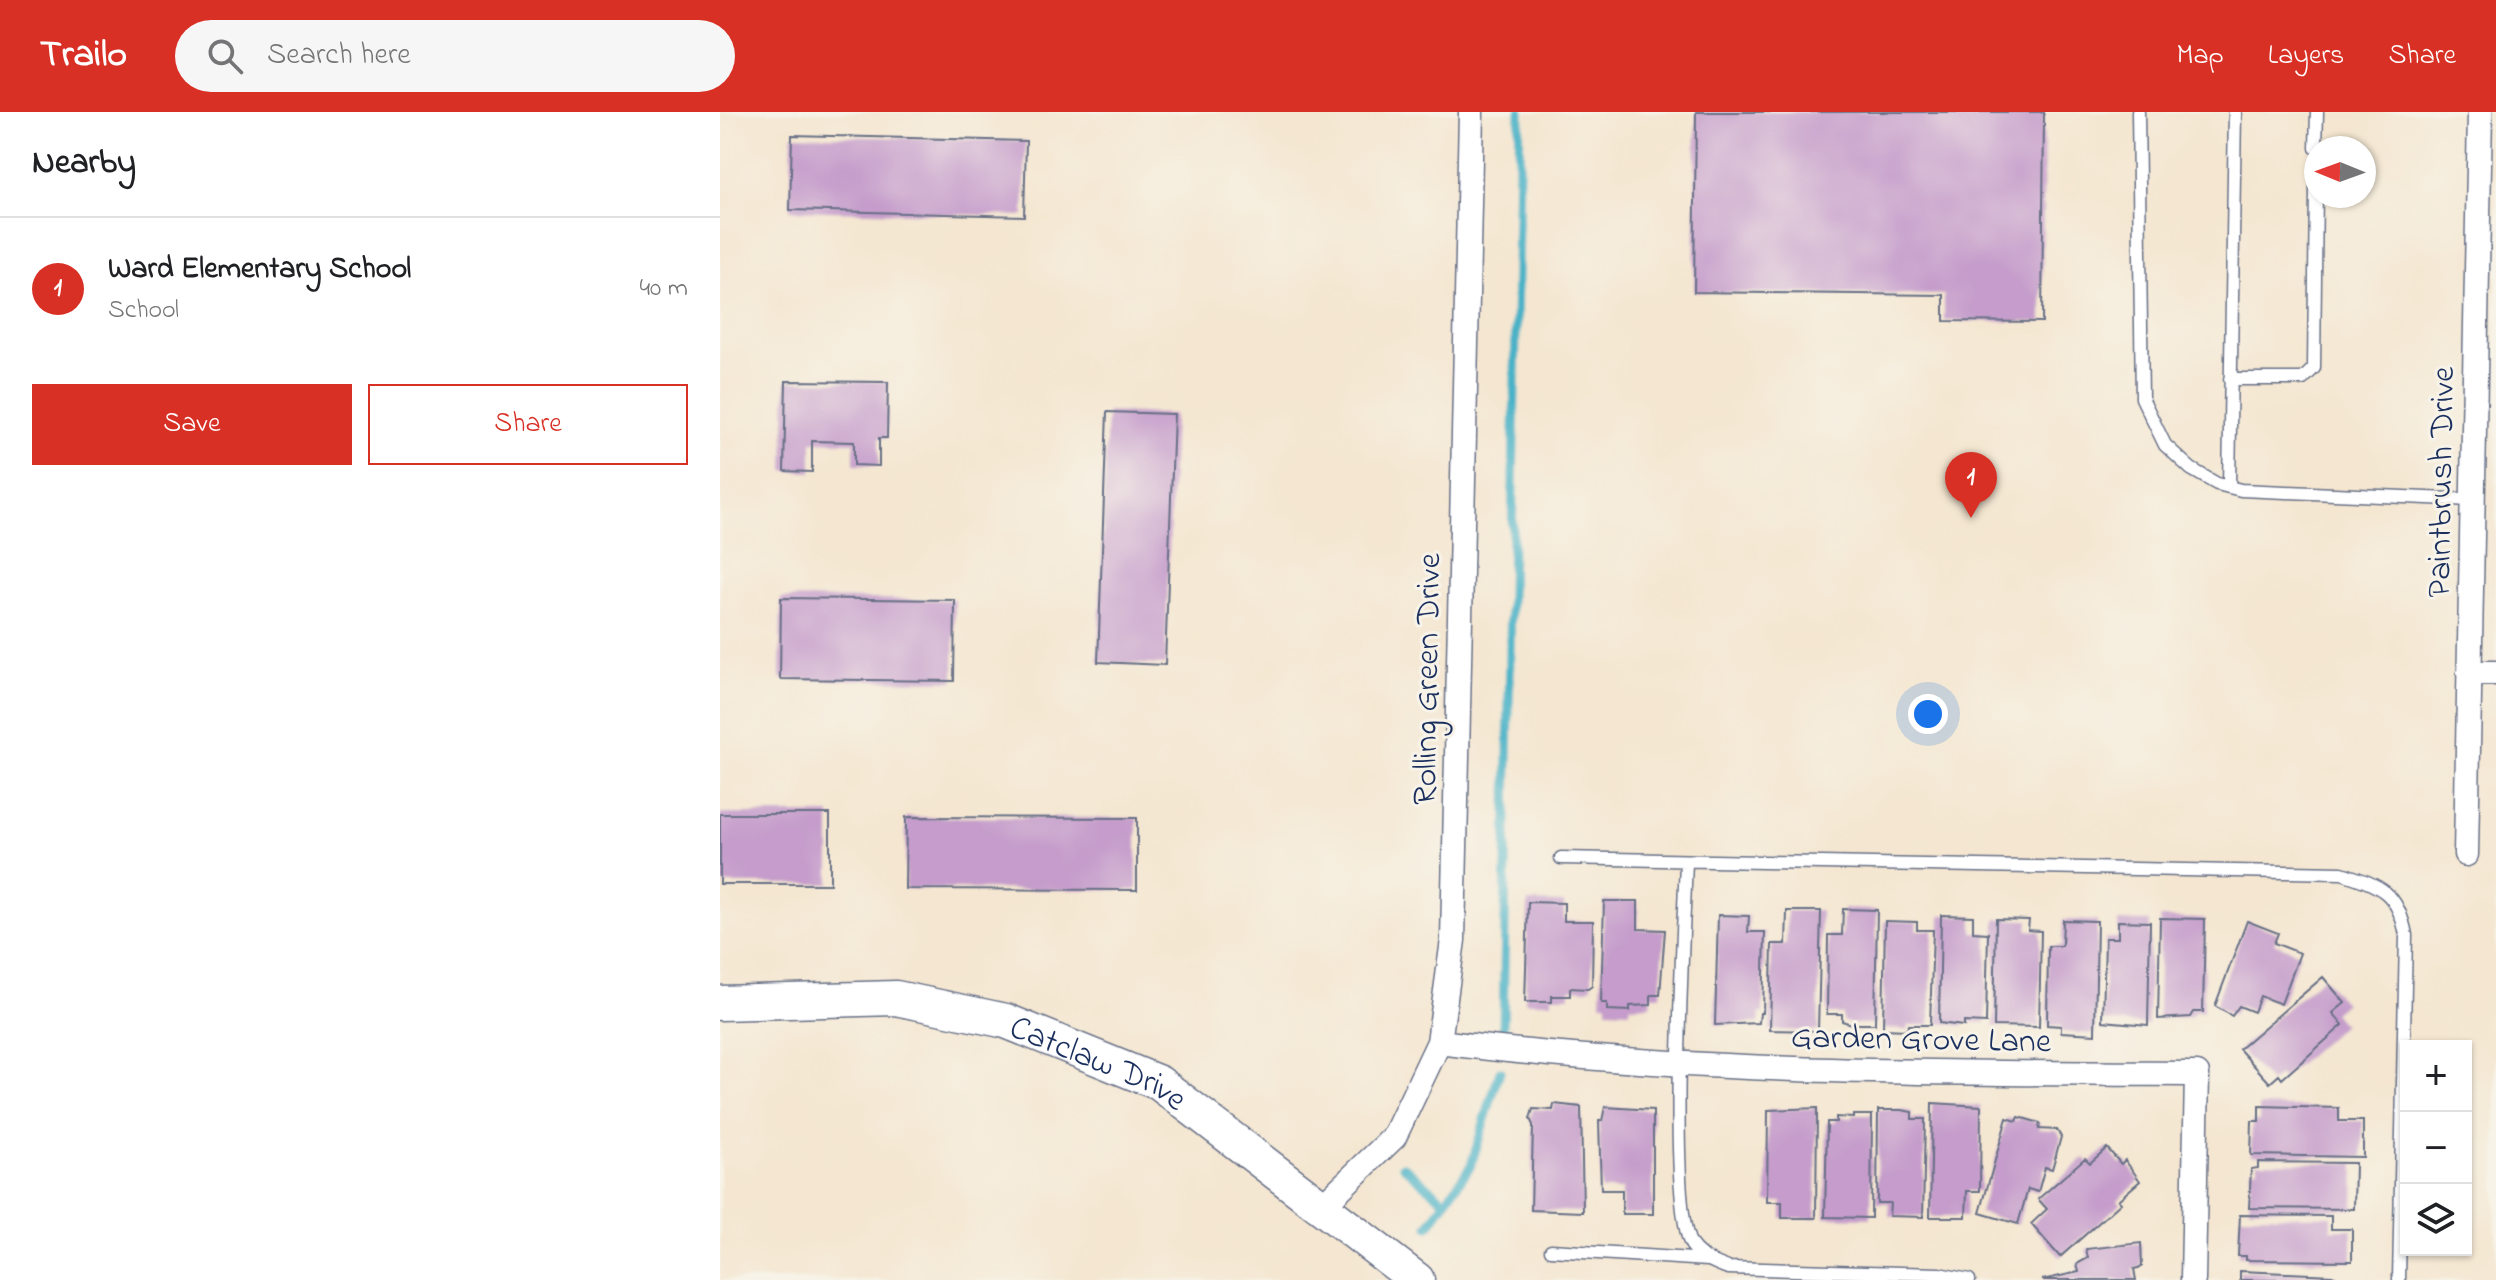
<!DOCTYPE html>
<meta charset="utf-8">
<style>
:root{--surface:#fff;--page:#f6f6f6;--text:#202124;--muted:#757577;--line:#e0e0e0;--accent:#d93025}
body{margin:0;font-family:"Indie Flower",sans-serif;background:var(--page);color:var(--text)}
.controls{position:absolute;right:24px;bottom:24px;display:grid;overflow:hidden;border-radius:0px;box-shadow:0 2px 6px #0004}
.controls button{width:72px;height:72px;display:grid;place-items:center;padding:0;border:0;border-bottom:2px solid var(--line);background:var(--surface);color:var(--text);font:40px sans-serif}
.compass{position:absolute;left:1584px;top:24px;width:72px;height:72px;border-radius:50%;background:var(--surface);box-shadow:0 2px 6px #0004;rotate:271deg}
.you{position:absolute;left:1208px;top:602px;width:28px;height:28px;margin:-20px;border:6px solid #fff;border-radius:50%;background:#1a73e8;box-shadow:0 0 0 12px #1a73e833}
.badge{display:grid;place-items:center;width:52px;height:52px;border-radius:50%;background:var(--accent);color:#fff;font-size:26px;font-weight:700}
.pin{position:absolute;translate:-50% -66px;filter:drop-shadow(0 2px 4px #0008)}
.pin::after{content:'';position:absolute;top:42px;width:28px;height:24px;background:inherit;clip-path:polygon(0 0,100% 0,50% 100%)}
.list{margin:0;padding:0;list-style:none}
h2{display:flex;justify-content:space-between;align-items:center;height:104px;margin:0;padding:0 32px;font-size:34px}
h2 small{font-size:26px;font-weight:400;color:var(--muted)}
.list li{display:grid;grid-template-columns:52px 1fr auto;gap:24px;align-items:center;box-sizing:border-box;height:144px;padding:0 32px;border-top:2px solid var(--line)}
.list b{display:block;font-size:30px;white-space:nowrap}
.list p{margin:0;font-size:26px;white-space:nowrap;color:var(--muted)}
.list em{font-size:26px;font-style:normal;color:var(--muted)}
.actions{display:flex;gap:16px;padding:24px 32px}
.actions a{flex:1;padding:18px 0;border:2px solid var(--accent);border-radius:0px;text-align:center;font-size:28px;color:var(--accent)}
.actions .main{background:var(--accent);color:#fff}
.icon{flex:none;width:44px;height:44px;fill:none;stroke:currentColor;stroke-width:2;stroke-linecap:round;stroke-linejoin:round}
.map{position:relative;flex:none;width:1776px;height:1168px;overflow:hidden}
header{display:flex;align-items:center;gap:48px;box-sizing:border-box;height:112px;padding:0 40px;background:var(--accent);color:#fff}
header strong{font-size:38px}
nav{display:flex;gap:44px;margin-inline-start:auto;font-size:28px}
.search{width:560px;height:72px;background:var(--page);display:flex;align-items:center;gap:20px;box-sizing:border-box;padding:0 28px;border-radius:44px;color:var(--muted);font-size:30px}
main{display:flex}
aside{flex:1;background:var(--surface)}
.map>svg:first-child{display:block}
.lines{fill:none;stroke-linecap:round;stroke-linejoin:round}
.stream{stroke:#48b2c7;stroke-width:9}
.building{fill:#c59ccb}
.lane-casing{stroke:#676f86;stroke-width:15}
.street-casing{stroke:#676f86;stroke-width:27}
.secondary-casing{stroke:#676f86;stroke-width:37}
.lane{stroke:#fff;stroke-width:12}
.street{stroke:#fff;stroke-width:24}
.secondary{stroke:#fff;stroke-width:34}
.labels{text-anchor:middle;stroke-width:6;stroke-linejoin:round;paint-order:stroke}
.street-label{font-size:34px;fill:#1b2f5e;stroke:#f7f3e8}
</style>
<header>
<strong>Trailo</strong>
<div class="search"><svg class="icon" aria-label="search" viewBox="0 0 24 24"><circle cx="10" cy="10" r="6"/><path d="M15 15l6 6"/></svg>Search here</div>
<nav><a>Map</a><a>Layers</a><a>Share</a></nav>
</header>
<main>
<aside>
<h2>Nearby<small></small></h2>
<ul class="list">
<li><span class="badge">1</span><div><b>Ward Elementary School</b><p>School</p></div><em>40 m</em></li>
</ul>
<div class="actions"><a class="main">Save</a><a>Share</a></div>
</aside>
<div class="map">
<svg width="1776" height="1168" viewBox="0 0 1776 1168">
<rect width="100%" height="100%" fill="#f7f3e8"/>
<filter id="ink" filterUnits="userSpaceOnUse"><feTurbulence type="fractalNoise" baseFrequency=".0125" numOctaves="2"/><feDisplacementMap in="SourceGraphic" scale="16" xChannelSelector="R" yChannelSelector="G"/><feConvolveMatrix kernelMatrix="1 2 1 2 8 2 1 2 1" color-interpolation-filters="sRGB"/></filter>
<filter id="wash" filterUnits="userSpaceOnUse"><feTurbulence type="fractalNoise" baseFrequency=".006" numOctaves="4" result="noise"/><feDisplacementMap in="SourceGraphic" scale="32" xChannelSelector="R" yChannelSelector="G"/><feGaussianBlur stdDeviation="1.8" result="paint"/><feColorMatrix in="noise" values="0 0 0 0 0 0 0 0 0 0 0 0 0 0 0 0 0 1.4 0 .05"/><feComposite in="paint" operator="in"/></filter>
<g filter="url(#wash)">
<rect width="100%" height="100%" fill="#f4e6d0"/>
<g class="lines">
<!-- stream -->
<path class="stream" d="M783,916L800,0
M683,1054L726,1090
M709,1114L751,1053L780,959"/>
</g>
<g id="blocks">
<!-- building -->
<path class="building" d="M976,0H1324L1322,210L1224,209V183L974,180Z
M72,23L306,29L304,104L70,98Z
M66,269L168,270L167,326H159V354L134,353V330L92,329V360L64,359Z
M387,300L454,302L445,553L378,550Z
M61,486L235,488L234,569L60,567Z
M0,702H110V772H0Z
M186,705L417,706V778L185,777Z
M884,789H918V817L945,818L940,883H931V893L910,894V899L887,898V891H881Z
M808,790L844,791V809H873L872,874L868,877L850,876V884H832V890H805Z
M1123,797L1157,798L1155,912H1131L1122,909V902H1107L1108,823H1122Z
M1067,799H1101L1098,919L1050,918L1052,832H1066Z
M998,803L1029,804L1028,820H1045L1043,901H1040L1039,911L995,913Z
M1221,803L1253,804V820L1268,821L1266,911L1244,910V914L1219,911Z
M1440,806L1485,807L1483,900H1474L1471,905L1438,907Z
M1276,807L1309,808L1308,818L1321,819L1319,915L1274,914Z
M1343,808L1377,809L1375,922L1341,920V914L1327,913L1328,834H1342Z
M1165,809L1197,810V818H1213L1210,913H1188L1187,918L1163,917Z
M1398,809L1430,810L1428,913L1383,909L1385,826H1398Z
M1527,809L1558,821L1554,831L1580,841L1561,892L1540,884L1534,900L1519,894L1512,904L1495,894Z
M1603,865L1625,891L1613,901L1623,913L1562,967L1559,963L1550,971L1519,937Z
M1212,991L1261,994L1260,1079H1247L1246,1105H1210Z
M834,992L861,995L863,1100L811,1098L813,1013L810,1007L813,997L833,998Z
M1539,994L1619,996V1009H1643V1045L1531,1043L1532,1009H1539Z
M885,995L933,998V1102H902V1078H881L879,1009H882Z
M1097,996L1096,1106H1062V1090H1047L1048,998Z
M1158,998H1182L1192,1000V1007H1205L1203,1105L1169,1104L1170,1091H1157Z
M1133,1003H1152L1151,1106L1105,1105L1107,1010H1116V1005L1133,1006Z
M1299,1005L1320,1011L1319,1017L1337,1018L1341,1025L1332,1057L1325,1055L1318,1080L1308,1077L1298,1112L1260,1101L1287,1006L1297,1009Z
M1387,1036L1401,1052L1405,1048L1420,1069L1398,1088L1401,1091L1340,1145L1311,1112L1327,1097L1318,1087L1365,1046L1370,1051Z
M1538,1050L1635,1051L1634,1097L1529,1096L1531,1057L1538,1056Z
M1520,1103L1611,1104V1117H1632V1149L1526,1148V1144H1518Z
M1421,1131L1422,1155L1414,1157L1416,1168H1322L1359,1160L1357,1152L1368,1146L1366,1137Z
M1520,1159L1612,1163L1624,1168H1520Z"/>
</g>
</g>
<g filter="url(#ink)">
<use href="#blocks" fill-opacity="0" stroke="#676f86" stroke-width="2"/>
<g class="lines">
<defs>
<path id="lane" d="M1418,0L1422,286L1445,333L1471,357L1497,372L1521,378L1753,388
M1596,36L1597,0
M1510,267H1583L1594,256L1596,75
M1509,375L1515,0
M841,746L1622,761C1661,774 1678,780 1686,823L1679,1168
M966,749C964,808 947,1100 972,1134C981,1146 995,1151 1008,1156L1219,1162L1249,1168
M831,1138L988,1148"/>
<path id="street" d="M1749,561H1776
M1746,742L1760,0
M719,930C970,962 1224,961 1477,962L1473,1168
M602,1094L674,1025L719,930L733,828L751,0"/>
<g id="secondary">
<path id="s1" d="M0,891L176,886L286,909L439,971L697,1168"/>
</g>
</defs>
<!-- lane casing -->
<use href="#lane" class="lane-casing"/>
<!-- street casing -->
<use href="#street" class="street-casing"/>
<!-- secondary casing -->
<use href="#secondary" class="secondary-casing"/>
<!-- lane -->
<use href="#lane" class="lane"/>
<!-- street -->
<use href="#street" class="street"/>
<!-- secondary -->
<use href="#secondary" class="secondary"/>
</g>
</g>
<g class="labels">
<!-- street labels -->
<g class="street-label">
<text transform="translate(1719 370) rotate(-89)" y="12">Paintbrush Drive</text>
<text transform="translate(705 567) rotate(-89)" y="12">Rolling Green Drive</text>
<text transform="translate(1201 925) rotate(1)" y="12">Garden Grove Lane</text>
<text dy="12" stroke="none"><textPath href="#s1" startOffset="390">Catclaw Drive</textPath></text>
</g>
</g>
</svg>
<div class="controls">
<button>+</button>
<button>−</button>
<button><svg class="icon" aria-label="layers" viewBox="0 0 24 24"><path d="M12 4l9 5-9 5-9-5zM3 14l9 5 9-5"/></svg></button>
</div>
<svg class="compass" viewBox="-18 -18 36 36"><path d="M0-13l5 13h-10z" fill="#e53935"/><path d="M0 13l5-13h-10z" fill="#757577"/></svg>
<div class="you"></div>
<div class="pin badge" style="left:1251px;top:406px">1</div>
</div>
</main>
